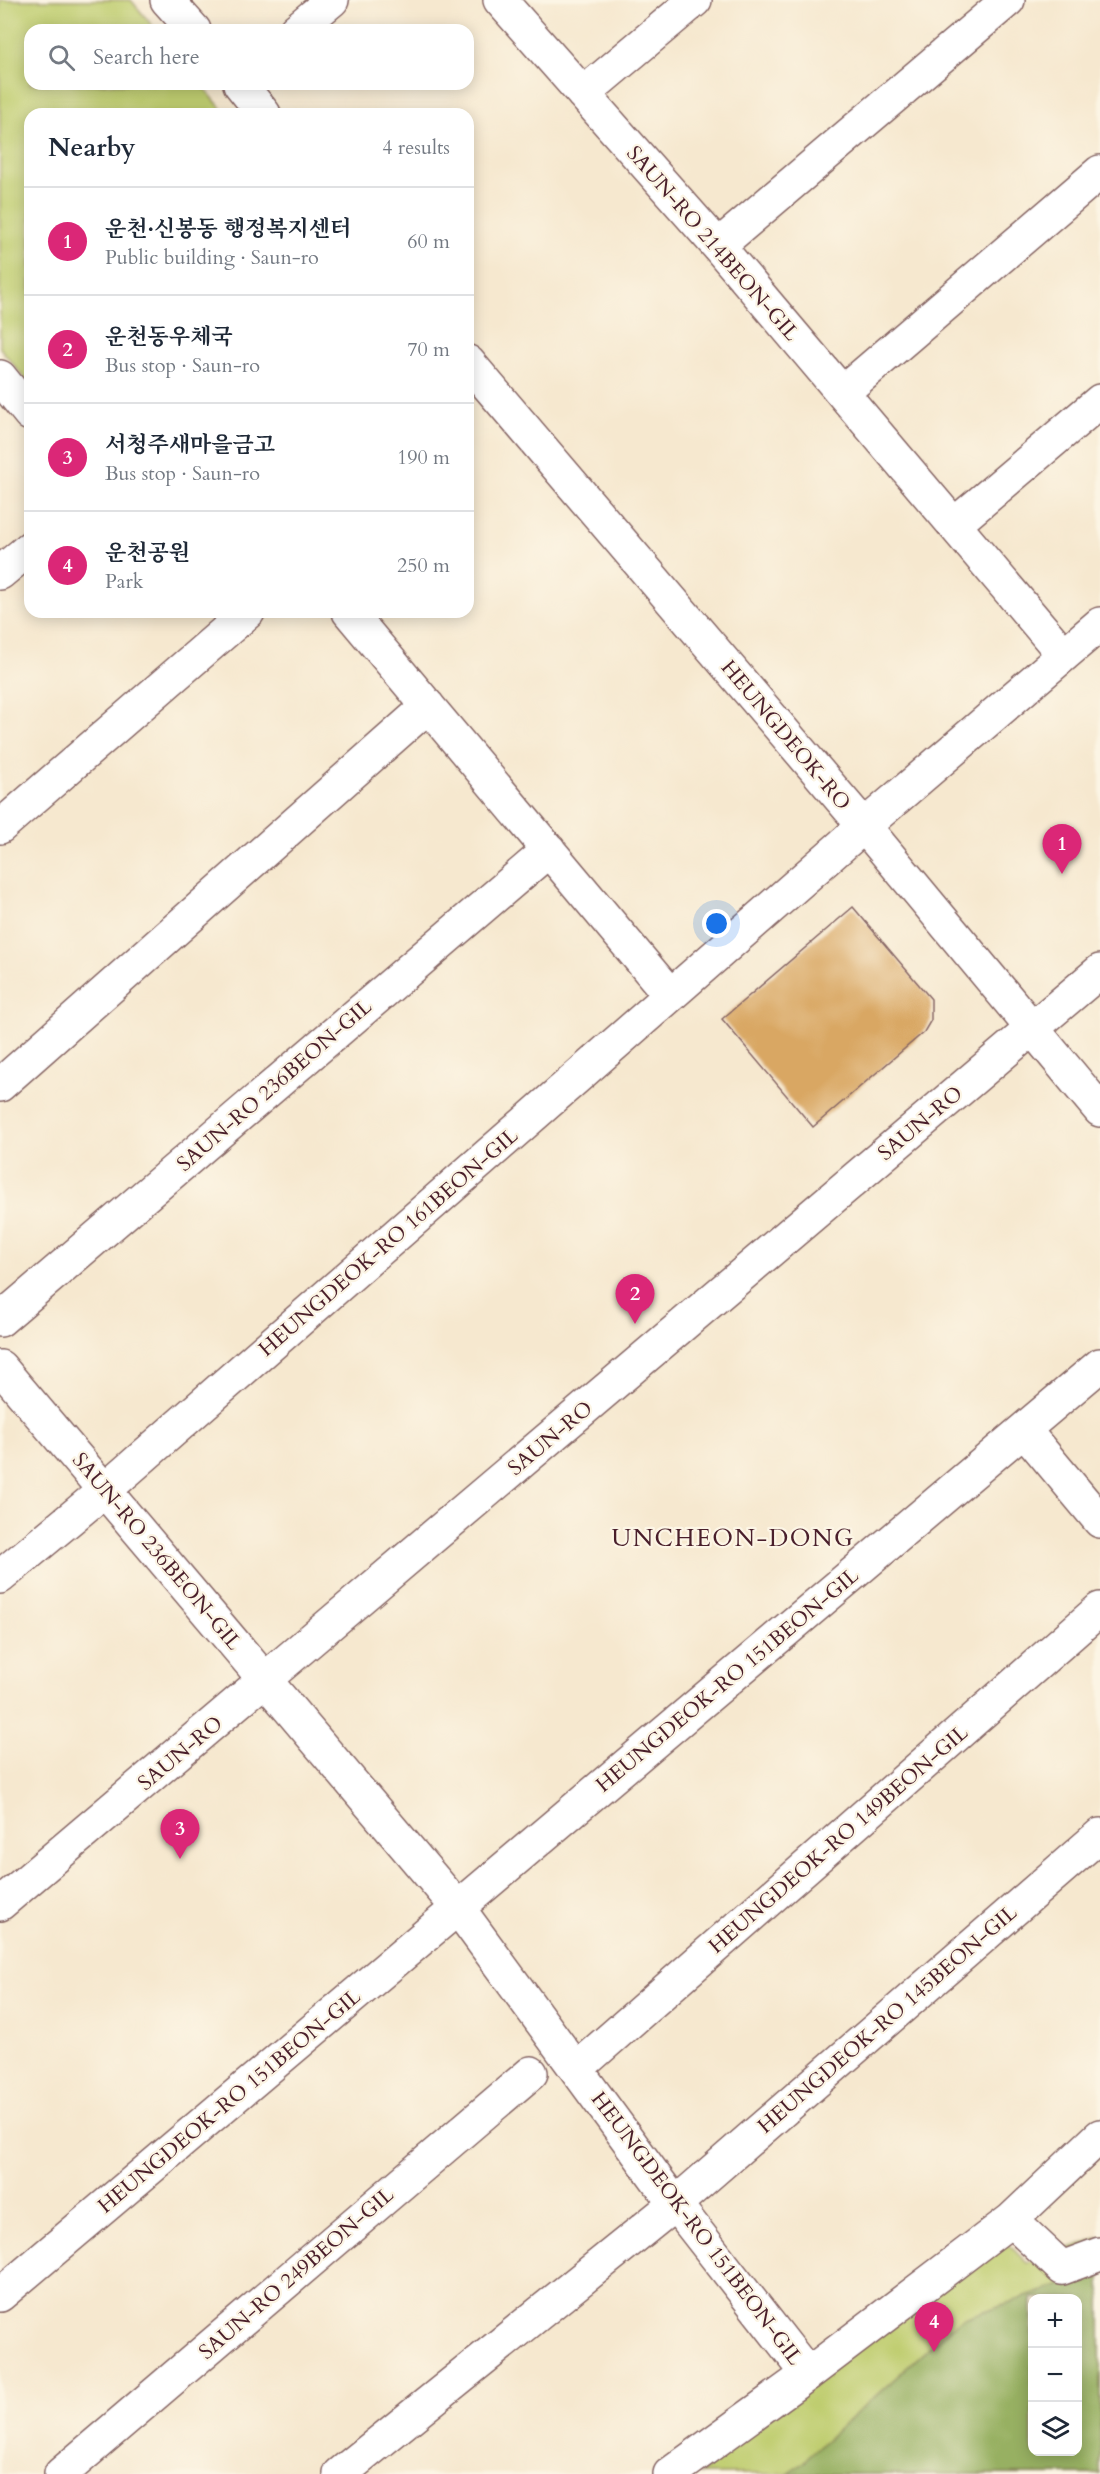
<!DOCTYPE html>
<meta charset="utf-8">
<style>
:root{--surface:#fff;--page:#f6f6f7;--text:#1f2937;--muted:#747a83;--line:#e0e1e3;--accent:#db2777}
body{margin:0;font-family:Cardo,"Noto Serif KR",serif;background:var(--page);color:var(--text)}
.controls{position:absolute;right:18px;bottom:18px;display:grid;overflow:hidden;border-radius:12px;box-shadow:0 3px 15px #0003}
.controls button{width:54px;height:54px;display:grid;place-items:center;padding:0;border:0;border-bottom:2px solid var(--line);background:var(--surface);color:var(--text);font:30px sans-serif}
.you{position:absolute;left:717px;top:924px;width:21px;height:21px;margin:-15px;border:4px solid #fff;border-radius:50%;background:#1a73e8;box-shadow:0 0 0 9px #1a73e833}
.badge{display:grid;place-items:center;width:39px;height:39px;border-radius:50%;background:var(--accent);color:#fff;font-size:20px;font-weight:700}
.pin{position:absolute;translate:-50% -50px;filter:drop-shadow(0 2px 3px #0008)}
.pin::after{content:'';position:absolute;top:32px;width:21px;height:18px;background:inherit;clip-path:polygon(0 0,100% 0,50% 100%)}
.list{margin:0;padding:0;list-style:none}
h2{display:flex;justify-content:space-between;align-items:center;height:78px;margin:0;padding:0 24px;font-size:26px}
h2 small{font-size:20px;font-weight:400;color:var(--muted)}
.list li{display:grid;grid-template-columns:39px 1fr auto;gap:18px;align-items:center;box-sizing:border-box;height:108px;padding:0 24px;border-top:2px solid var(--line)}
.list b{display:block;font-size:22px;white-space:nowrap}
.list p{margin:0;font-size:20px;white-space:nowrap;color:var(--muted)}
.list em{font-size:20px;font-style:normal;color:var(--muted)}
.icon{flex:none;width:33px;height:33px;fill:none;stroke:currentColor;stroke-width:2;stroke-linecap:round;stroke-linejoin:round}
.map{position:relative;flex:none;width:1100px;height:2474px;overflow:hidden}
.search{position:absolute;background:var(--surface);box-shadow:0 3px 15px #0003;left:24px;top:24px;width:450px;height:66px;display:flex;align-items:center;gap:15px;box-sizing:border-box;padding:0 21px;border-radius:18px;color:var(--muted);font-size:22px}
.panel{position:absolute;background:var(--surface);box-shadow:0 3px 15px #0003;left:24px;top:108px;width:450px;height:510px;border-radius:18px}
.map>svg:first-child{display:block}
.green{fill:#bfcd6f;stroke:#84764d;stroke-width:1.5;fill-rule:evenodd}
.forest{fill:#97b062;stroke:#706846;stroke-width:1.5;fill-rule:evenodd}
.building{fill:#d9a763}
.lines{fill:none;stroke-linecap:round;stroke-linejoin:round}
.minor-casing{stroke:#866564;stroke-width:36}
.minor{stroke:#fff;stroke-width:33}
.labels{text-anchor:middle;stroke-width:4.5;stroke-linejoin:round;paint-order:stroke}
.street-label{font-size:21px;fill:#4a1f2b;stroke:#fcf5e5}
.quarter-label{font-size:24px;letter-spacing:1.5px;fill:#4a1f2b;stroke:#fcf5e5}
</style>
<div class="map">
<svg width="1100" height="2474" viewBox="0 0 1100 2474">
<rect width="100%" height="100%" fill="#fcf5e5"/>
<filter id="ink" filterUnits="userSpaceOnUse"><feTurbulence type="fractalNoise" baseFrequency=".0167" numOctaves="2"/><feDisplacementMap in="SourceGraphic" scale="12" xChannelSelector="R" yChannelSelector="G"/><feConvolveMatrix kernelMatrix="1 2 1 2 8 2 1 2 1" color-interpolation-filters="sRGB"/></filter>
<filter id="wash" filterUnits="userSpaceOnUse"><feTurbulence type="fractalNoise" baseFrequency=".008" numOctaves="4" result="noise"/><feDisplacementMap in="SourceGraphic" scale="24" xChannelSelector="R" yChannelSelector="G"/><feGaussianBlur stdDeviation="1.35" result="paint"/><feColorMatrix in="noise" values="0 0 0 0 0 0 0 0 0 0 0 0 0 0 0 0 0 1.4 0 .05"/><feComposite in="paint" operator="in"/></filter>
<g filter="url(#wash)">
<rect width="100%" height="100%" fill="#f6e8cf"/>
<!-- green -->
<path class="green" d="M0,0H131L156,30H30V84H201L226,114H30V385L0,348Z
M980,2230L999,2235L1027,2263L1100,2237V2474H700L832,2365L838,2339L963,2234ZM1032,2298H1078V2452H1032Z"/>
<!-- forest -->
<path class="forest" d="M1100,2272V2474H789L961,2319ZM1032,2298H1078V2452H1032Z"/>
<g id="blocks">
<!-- building -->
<path class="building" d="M853,907L931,999V1020L924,1032L813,1127L722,1019Z"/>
</g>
</g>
<g filter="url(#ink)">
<use href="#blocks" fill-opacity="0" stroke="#866564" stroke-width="1.5"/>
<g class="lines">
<defs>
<path id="minor" d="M167,0L194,30
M500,0L718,246L1064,655
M296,30L332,0
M240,84L264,114
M583,94L695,0
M718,246L1008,0
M468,362L864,826L1100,1110
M0,377L30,414
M843,392L1100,172
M955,524L1100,401
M0,573L30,548
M349,612L670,995
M0,827L248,612
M0,1085L428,706
M0,1320L549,850
M0,1367L458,1908L675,2204L808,2374
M1024,1430L1100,1521
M0,1577L105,1490L864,826L1100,624
M0,1904L1100,971
M576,2069L1100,1609
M1011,2220L1062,2268L1100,2254
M0,2295L1100,1365
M61,2474L531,2073
M340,2474L675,2204L1100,1835
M670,2474L808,2374L1011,2220L1100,2136"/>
</defs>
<!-- minor casing -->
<use href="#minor" class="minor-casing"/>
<!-- minor -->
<use href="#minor" class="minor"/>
</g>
</g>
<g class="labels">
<!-- street labels -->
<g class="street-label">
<text transform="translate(713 243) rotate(49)" y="7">SAUN-RO 214BEON-GIL</text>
<text transform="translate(786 735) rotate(50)" y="7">HEUNGDEOK-RO</text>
<text transform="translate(274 1085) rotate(-41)" y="7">SAUN-RO 236BEON-GIL</text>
<text transform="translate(920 1123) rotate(-40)" y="7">SAUN-RO</text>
<text transform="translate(388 1242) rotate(-41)" y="7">HEUNGDEOK-RO 161BEON-GIL</text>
<text transform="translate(550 1438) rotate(-40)" y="7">SAUN-RO</text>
<text transform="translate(157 1551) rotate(50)" y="7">SAUN-RO 236BEON-GIL</text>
<text transform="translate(727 1680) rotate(-40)" y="7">HEUNGDEOK-RO 151BEON-GIL</text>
<text transform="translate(180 1753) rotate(-40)" y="7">SAUN-RO</text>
<text transform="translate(838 1839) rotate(-41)" y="7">HEUNGDEOK-RO 149BEON-GIL</text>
<text transform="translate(887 2019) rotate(-41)" y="7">HEUNGDEOK-RO 145BEON-GIL</text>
<text transform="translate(229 2101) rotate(-40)" y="7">HEUNGDEOK-RO 151BEON-GIL</text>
<text transform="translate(697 2228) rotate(53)" y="7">HEUNGDEOK-RO 151BEON-GIL</text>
<text transform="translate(296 2273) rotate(-41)" y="7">SAUN-RO 249BEON-GIL</text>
</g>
<!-- quarter labels -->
<g class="quarter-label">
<text x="733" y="1546">UNCHEON-DONG</text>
</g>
</g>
</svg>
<div class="controls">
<button>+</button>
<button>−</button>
<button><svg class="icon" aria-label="layers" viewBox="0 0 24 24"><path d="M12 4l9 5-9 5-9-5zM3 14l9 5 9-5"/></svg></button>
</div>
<div class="you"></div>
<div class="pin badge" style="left:1062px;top:874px">1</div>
<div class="pin badge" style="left:635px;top:1324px">2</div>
<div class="pin badge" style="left:180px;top:1859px">3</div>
<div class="pin badge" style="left:934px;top:2352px">4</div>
<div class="search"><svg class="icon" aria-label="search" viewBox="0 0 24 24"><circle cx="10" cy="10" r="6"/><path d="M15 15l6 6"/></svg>Search here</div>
<section class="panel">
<h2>Nearby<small>4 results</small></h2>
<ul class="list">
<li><span class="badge">1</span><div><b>운천·신봉동 행정복지센터</b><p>Public building · Saun-ro</p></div><em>60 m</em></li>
<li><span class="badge">2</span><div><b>운천동우체국</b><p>Bus stop · Saun-ro</p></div><em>70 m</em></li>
<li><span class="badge">3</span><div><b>서청주새마을금고</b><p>Bus stop · Saun-ro</p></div><em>190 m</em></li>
<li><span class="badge">4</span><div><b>운천공원</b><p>Park</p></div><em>250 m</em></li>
</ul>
</section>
</div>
